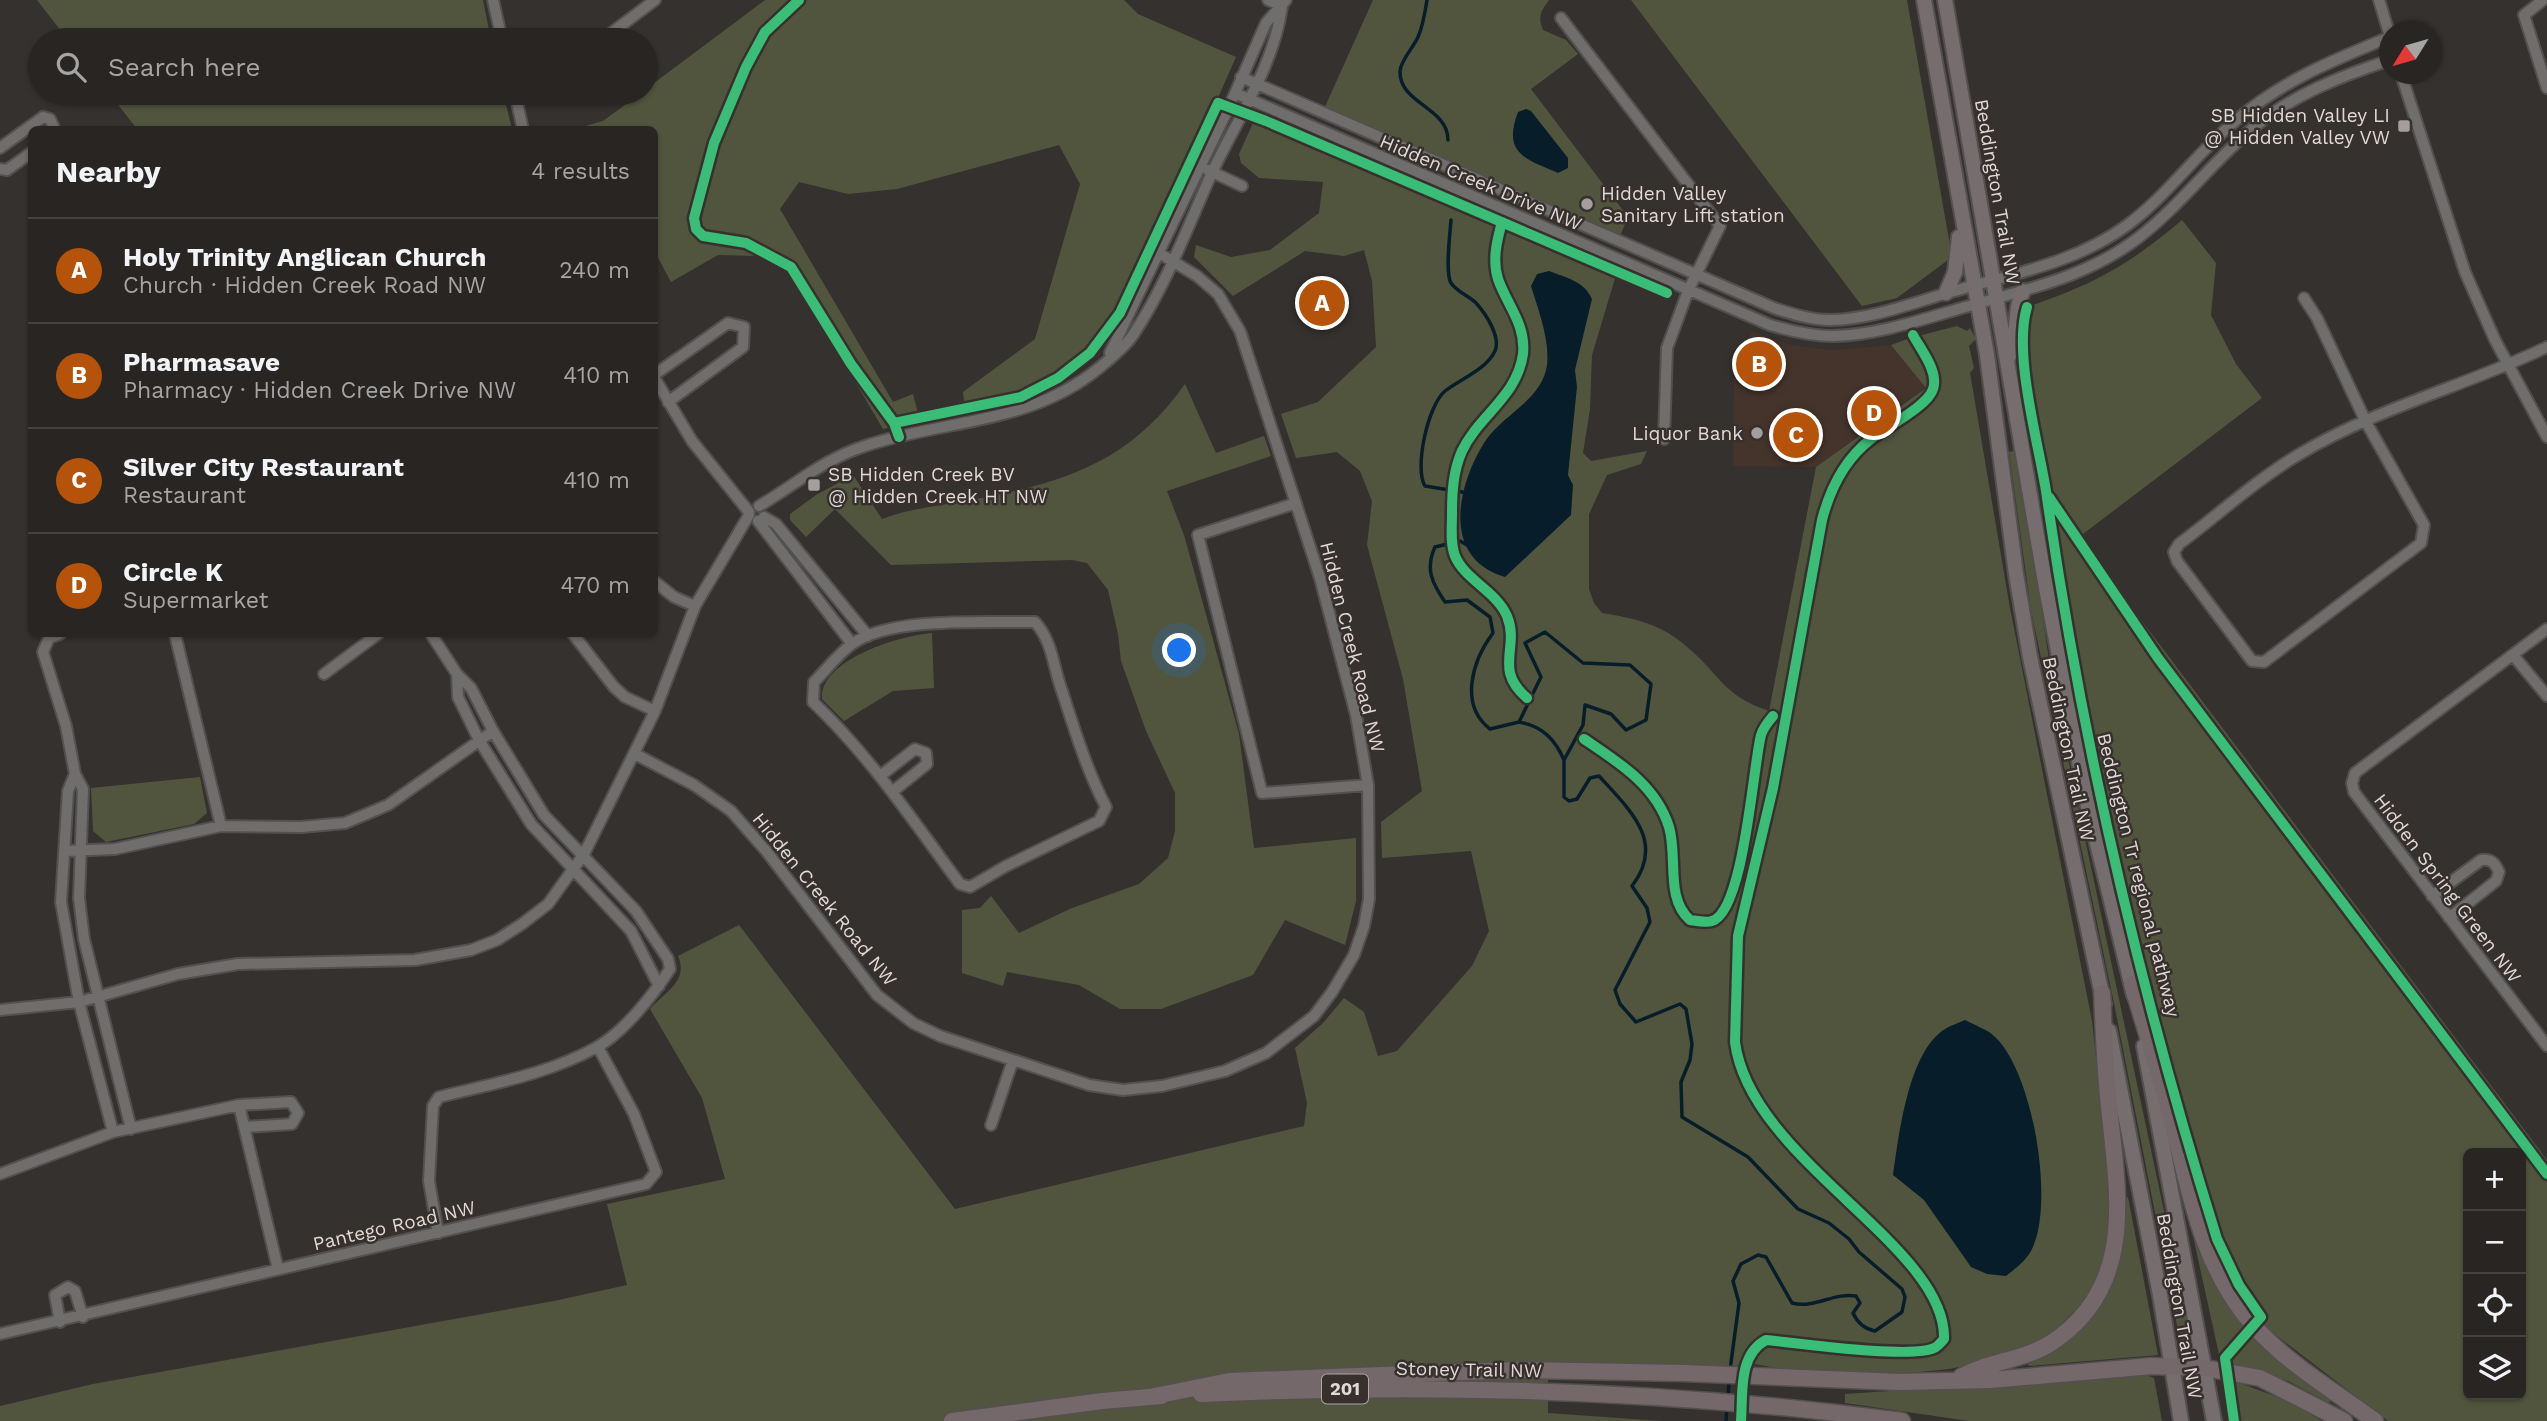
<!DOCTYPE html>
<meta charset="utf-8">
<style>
:root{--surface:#282523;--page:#343130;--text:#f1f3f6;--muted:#a5a5a6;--line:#444241;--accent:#b45309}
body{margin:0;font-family:"Work Sans",sans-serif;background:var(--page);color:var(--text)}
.controls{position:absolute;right:21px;bottom:21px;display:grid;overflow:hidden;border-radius:10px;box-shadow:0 2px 5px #0004}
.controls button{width:63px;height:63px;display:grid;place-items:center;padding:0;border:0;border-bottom:2px solid var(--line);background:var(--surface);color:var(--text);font:35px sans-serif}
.compass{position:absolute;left:2379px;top:21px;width:63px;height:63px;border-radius:50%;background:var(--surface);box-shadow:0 2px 5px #0004;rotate:233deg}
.you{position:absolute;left:1180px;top:651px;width:24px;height:24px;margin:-18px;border:5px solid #fff;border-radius:50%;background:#1a73e8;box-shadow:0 0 0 10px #1a73e833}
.badge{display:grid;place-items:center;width:46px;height:46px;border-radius:50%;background:var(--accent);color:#fff;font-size:23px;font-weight:700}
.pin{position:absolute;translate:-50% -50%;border:4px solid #fff;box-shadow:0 2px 7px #0006}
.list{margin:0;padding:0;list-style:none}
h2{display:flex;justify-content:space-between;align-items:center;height:91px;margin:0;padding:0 28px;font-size:30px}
h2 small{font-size:23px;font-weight:400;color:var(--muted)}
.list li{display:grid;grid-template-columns:46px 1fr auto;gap:21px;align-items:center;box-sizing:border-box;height:105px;padding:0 28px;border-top:2px solid var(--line)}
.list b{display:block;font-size:26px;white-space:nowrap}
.list p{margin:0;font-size:23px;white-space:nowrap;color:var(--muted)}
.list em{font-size:23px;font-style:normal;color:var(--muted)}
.icon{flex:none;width:38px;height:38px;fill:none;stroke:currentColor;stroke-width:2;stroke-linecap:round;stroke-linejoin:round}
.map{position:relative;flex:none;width:2547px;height:1421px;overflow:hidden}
.search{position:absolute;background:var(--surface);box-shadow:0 2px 5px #0004;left:28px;top:28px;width:630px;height:77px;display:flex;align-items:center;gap:18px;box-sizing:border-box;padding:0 24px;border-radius:38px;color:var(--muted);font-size:26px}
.panel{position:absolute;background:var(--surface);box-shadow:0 2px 5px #0004;left:28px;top:126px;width:630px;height:511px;border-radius:10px}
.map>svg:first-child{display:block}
.commercial{fill:#44342c}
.green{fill:#52553e;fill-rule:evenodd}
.water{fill:#071e2a}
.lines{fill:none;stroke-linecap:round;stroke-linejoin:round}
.stream{stroke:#071e2a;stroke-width:3.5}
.minor-casing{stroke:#53504f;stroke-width:14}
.major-casing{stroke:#53504f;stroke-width:18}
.highway-casing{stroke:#53504f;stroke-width:19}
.minor{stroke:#706e6d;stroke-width:10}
.major{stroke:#766d6e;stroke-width:14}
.highway{stroke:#75686a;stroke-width:16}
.cycleway-casing{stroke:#37302d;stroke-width:15}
.cycleway{stroke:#3abd76;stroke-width:10}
.poi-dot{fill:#a49f9e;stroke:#37302d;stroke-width:2.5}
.labels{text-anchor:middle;stroke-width:5;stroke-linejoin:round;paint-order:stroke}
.shield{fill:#37302d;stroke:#ada7a5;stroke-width:2}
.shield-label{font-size:18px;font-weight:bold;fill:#dfdad9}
.poi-label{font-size:19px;fill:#dfdad9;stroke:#37302d;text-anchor:end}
.street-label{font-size:19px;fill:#dfdad9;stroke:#37302d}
</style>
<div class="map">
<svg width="2547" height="1421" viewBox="0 0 2547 1421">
<rect width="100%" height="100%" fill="#35312f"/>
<!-- commercial -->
<path class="commercial" d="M1751,331L1791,345L1831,350L1891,345L1926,387L1816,467L1733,466L1734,369Z"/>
<!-- green -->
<path class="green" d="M37,0H483L491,40H68Z
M765,0H1124L1138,14L1236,57L1123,313L1091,356L1062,381L1034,396L965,410L963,392L1035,339L1080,184L1059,145L897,189L848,194L799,182L780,209L893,402L913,394L920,421L883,429L791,273L757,256L718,255L671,282L655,252L654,130L575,129L603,121L641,93H646V89Z
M1373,0H1549C1542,10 1537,16 1543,30L1566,40L1578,54L1531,89L1628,217L1620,236L1324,109Z
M1631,0H1907L1952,257L1897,298L1862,306Z
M109,93H503L512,129H137Z
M1260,121L1616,275L1592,355L1590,409L1583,453L1591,461L1647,451L1641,464L1607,475L1589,514V589L1594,603L1602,613C1634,618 1661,624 1686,646C1720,674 1723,696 1769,711L1816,467L1926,388L1891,345L1910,338L1930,374V387H1935L1936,377L1918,336L1957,326L1967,331L1970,328L1976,339L1969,346L1974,368L1970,373L2010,608L2092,1021L2111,1193V1221L2101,1271L2082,1303L2052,1333L2035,1344L1984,1362L1949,1369L1900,1374L1817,1375L1754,1364L1705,1369L1548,1362V1413L1661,1421H0V1406L93,1384L554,1301L627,1285L607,1204L725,1179L702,1098L650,1009C665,992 689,981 678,956L739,925L955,1209L1304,1126L1307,1103L1295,1048L1323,1023L1344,998L1364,1012L1378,1056L1397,1051L1472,966L1489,931L1471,851L1382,858L1381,822L1422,791L1403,679L1367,545L1372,501L1360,471L1337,452L1296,458L1281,414L1318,402L1376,347L1372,281L1364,250L1344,256L1305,251L1233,296L1194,257L1196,245L1231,257L1270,250L1319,213L1323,182L1259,178L1241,163L1239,154L1253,123Z
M2182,220L2216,263L2211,315L2236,364L2262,398L2079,537L2547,1160V1421H2388L2264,1326L2266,1319C2243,1289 2227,1258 2215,1222L2145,968L2105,803L2060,577L2036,412L2026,314L2033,305C2097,283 2131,263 2182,220ZM2468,1153H2521V1395H2468Z
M1185,384L1216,453L1264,436L1271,456L1167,491L1184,535L1239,734L1254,848L1356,838V901L1345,945L1285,920L1253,975L1161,1009H1120L1079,985L1007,972L1003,986L962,973V910L980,908L991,896L1019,933L1072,908L1139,884L1168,858L1175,831V793L1146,731L1121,661L1118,634L1108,590L1087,563L1072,560L891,565L835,509L806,537L790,520V514L816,495L853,475L882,519C908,509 937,506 965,501C1059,484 1128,465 1185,384Z
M2014,451L2028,515L2053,688L2195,1357L2183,1356L2114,1003L2031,610L2009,452Z
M932,633L934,688L893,691L844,721L822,699C819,660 901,635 932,633Z
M200,777L207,813L194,824L106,842L93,831L91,788Z
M2128,1197L2158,1355L2029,1366L2027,1362L2083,1323L2123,1199Z
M2197,1234L2248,1328L2220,1359L2193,1236Z
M2253,1333L2332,1399L2329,1403L2288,1381L2229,1363L2228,1358Z
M2144,1374L2154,1378L2162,1421H1969L1845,1403V1394Z
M2237,1382L2288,1401L2322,1421H2238L2230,1384Z"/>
<!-- water -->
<path class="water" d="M1526,109L1531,111L1568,158V168L1558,173C1526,159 1502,154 1518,112Z
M1549,271C1567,278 1584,281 1592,299L1575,370L1577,387L1568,475L1573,485L1571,515L1505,577C1442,559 1456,488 1484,443C1501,415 1542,401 1547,365C1550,340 1538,309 1531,286L1537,274Z
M1965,1020C1974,1025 1986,1029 1993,1035C2033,1069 2055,1203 2032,1249C2027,1260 2015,1269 2006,1276L1987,1274L1971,1267L1924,1200L1893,1175C1899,1135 1908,1052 1945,1029C1951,1025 1959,1023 1965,1020Z"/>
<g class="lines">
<!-- stream -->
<path class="stream" d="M1427,0C1425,13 1423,26 1418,37C1413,48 1401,60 1400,71C1399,104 1448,107 1448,140
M1451,220C1450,234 1445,273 1451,283C1457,292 1469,296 1476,303C1486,314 1501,337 1495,351C1486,370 1460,379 1445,391C1428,405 1414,468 1425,486L1468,493
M1467,545L1460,541L1435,547C1425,569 1432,583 1445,602L1467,600L1490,617L1493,633C1472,661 1459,705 1490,729L1519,722L1541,677L1525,643L1545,632L1583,663L1630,665L1651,684L1646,720L1626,730L1611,714L1585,705L1583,725L1564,760V797L1569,801L1577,799L1590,778L1599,776C1630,810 1666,842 1632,886L1647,908L1650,922L1615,990L1620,1004L1636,1022L1680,1004L1686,1009L1692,1044L1690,1060L1681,1082L1682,1117L1748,1157L1798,1209L1829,1223L1849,1239L1859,1252L1902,1289L1905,1297L1902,1312L1875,1331C1865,1329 1857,1322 1853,1313L1860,1303L1856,1296C1834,1292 1815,1309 1792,1303L1766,1257L1758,1255L1741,1264L1733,1281L1739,1303L1730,1370
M1519,722C1542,726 1555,739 1564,760
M1728,1398L1729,1381
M1726,1421L1727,1406"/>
<defs>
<path id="minor" d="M493,0L502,40
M1268,0L1282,6
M2379,0L2390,36
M2543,0L2524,15L2547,88
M1561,18L1720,226L1688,291L1667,348L1664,439
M602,40L655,0
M2401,74L2465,272L2495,340L2547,437
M1241,77L1774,308C1792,314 1811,320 1831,320C1870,319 1907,305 1944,294C2006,275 2072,265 2126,226C2166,197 2195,155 2233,123C2279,82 2333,60 2390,37
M515,93L523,130
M1235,93L1770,325C1791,331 1811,336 1833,336C1877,335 1920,320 1962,308C2023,290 2086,278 2138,238C2180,206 2212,162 2253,128C2292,95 2341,76 2390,60
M0,148L43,117L50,119L55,130
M0,169L7,170L32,152
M1208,170L1242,186
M2304,298L2317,318L2366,422L2424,525L2421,543L2264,662L2252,661L2177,561L2174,552L2179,544C2218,515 2256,480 2298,455C2376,408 2466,386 2547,347
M1110,353L1229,107L1266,23L1286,0
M654,375L728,323L744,327L743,347L668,402
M654,377L692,441L749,512
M1296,503L1198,535L1262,793L1368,785
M759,506C795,485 824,459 865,446C946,419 1029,425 1099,368C1110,359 1125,347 1133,335C1165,287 1187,229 1210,177C1235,122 1274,67 1282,6
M764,517L776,524L868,636
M758,521L852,644
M654,581L674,597L695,606
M1035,622C1053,642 1053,667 1062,691C1075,731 1087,771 1106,807L1099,821L1006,866L970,887L960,884C913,821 870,756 813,702L814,682C826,670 838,654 852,644C890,616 988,623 1035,622Z
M2547,629L2355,773L2352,783L2354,792L2547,1046
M60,634L49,638L43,652L66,726L75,774L83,789L79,898L84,939L131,1129
M175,634L221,826
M431,634L457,674L471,688L493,731L544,815L636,911L668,959L670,969C653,995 624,1032 597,1047C549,1074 491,1084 439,1097L433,1106L429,1181L438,1233
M573,634L614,687L625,697L655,711
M2513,655L2547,696
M324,674L378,634
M457,674L458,697L479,740L531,824L631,931L659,986
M635,754L694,785L731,811L767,852L877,995L913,1023L940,1036L1089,1085L1123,1090L1162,1086L1225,1071L1266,1053L1314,1016L1332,992L1354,955L1364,926L1369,899L1368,785L1356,715L1320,578L1240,331L1218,294L1197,276L1159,253
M75,774L68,791L61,902L79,1002L113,1132
M880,776L915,749L926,753L927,764L892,792
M65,851L115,849L221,826L301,827L345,823L388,805L493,731
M2432,896L2481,860C2492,859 2495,863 2499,872L2496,881L2449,918
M0,1010L79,1002L178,974L238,964L415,960L471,950L497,940L522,924L548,904L584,854L655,711L695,606L749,515
M239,1105L291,1102L298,1113L292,1124L245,1127
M991,1125L1013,1060
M0,1174L113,1132L239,1105L278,1269
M60,1322L55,1295L68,1287L75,1291L83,1317
M0,1334L646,1184L656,1172L634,1114L598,1047"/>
<path id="major" d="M1924,0L1987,355L2016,574L2030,657L2104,1004
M1945,0L2046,588L2086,798L2134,995
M1946,293L1955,272L1959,237
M2007,360C2021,335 2012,315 2023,291
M2109,1031L2160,1295L2181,1421
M2144,1046L2214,1421"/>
<path id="highway" d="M2132,984C2145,1028 2159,1072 2171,1117C2190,1192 2201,1266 2254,1326C2288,1364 2334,1391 2375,1421
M1961,1377C1988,1361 2023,1361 2051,1343C2134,1289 2119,1200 2110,1116C2105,1075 2104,1034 2102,993
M1201,1394C1436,1383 1669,1390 1902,1421
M1150,1397L1229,1381L1432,1373L1520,1370L1683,1373L1900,1382L1990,1380L2152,1366L2205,1368L2260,1378L2344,1421
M952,1421L1102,1401L1161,1396"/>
</defs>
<!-- minor casing -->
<use href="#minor" class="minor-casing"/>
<!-- major casing -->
<use href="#major" class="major-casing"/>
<!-- highway casing -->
<use href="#highway" class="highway-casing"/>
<!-- minor -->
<use href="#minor" class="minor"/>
<!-- major -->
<use href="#major" class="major"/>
<!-- highway -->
<use href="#highway" class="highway"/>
<defs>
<path id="cycleway" d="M799,0L765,32L746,67L714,143L694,218L696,229L703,236L746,243L791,267L851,364L894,423L899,437
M1502,222C1497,240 1492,260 1498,279C1507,305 1526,324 1523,354C1517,397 1479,415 1462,451C1453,471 1452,493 1452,514C1452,527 1450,543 1455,556C1465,580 1496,591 1507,616C1520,648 1493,669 1527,698
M2027,307C2013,353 2038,441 2046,491C2082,744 2141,995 2217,1239L2239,1285L2261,1317L2225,1358L2234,1421
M894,423L1021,397L1058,378L1090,353L1120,313L1218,103L1266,121L1667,293
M2049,497L2158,658L2547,1174
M1584,739C1618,762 1656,785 1669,827C1678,857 1665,898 1690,920C1697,921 1706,923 1712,921C1744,911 1753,766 1761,735C1763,728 1768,722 1773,716
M1741,1421C1743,1393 1738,1355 1766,1340C1796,1343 1916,1360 1936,1347C1937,1347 1943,1340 1944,1339C1947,1246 1750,1160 1735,1042L1738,936L1773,788L1822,520C1830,489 1845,459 1871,439C1886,427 1928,406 1933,389C1939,372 1921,350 1913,335"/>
</defs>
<!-- cycleway casing -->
<use href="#cycleway" class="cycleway-casing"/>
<!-- cycleway -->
<use href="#cycleway" class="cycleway"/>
</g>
<!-- markers -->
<g class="poi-dot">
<rect x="2397" y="119" width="14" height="14" rx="3.5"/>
<circle cx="1587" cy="204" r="7"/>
<circle cx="1757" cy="433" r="7"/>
<rect x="807" y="478" width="14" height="14" rx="3.5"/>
</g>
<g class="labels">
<!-- shield labels -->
<rect class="shield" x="1322" y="1374.5" width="46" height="29" rx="5"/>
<g class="shield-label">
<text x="1345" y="1395">201</text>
</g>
<!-- poi labels -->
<g class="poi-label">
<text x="2390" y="122">SB Hidden Valley LI<tspan x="2390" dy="22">@ Hidden Valley VW</tspan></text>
<text x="1601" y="200" text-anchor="start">Hidden Valley<tspan x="1601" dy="22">Sanitary Lift station</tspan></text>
<text x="1743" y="440">Liquor Bank</text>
<text x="828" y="481" text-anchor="start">SB Hidden Creek BV<tspan x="828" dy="22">@ Hidden Creek HT NW</tspan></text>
</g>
<!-- street labels -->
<g class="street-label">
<text transform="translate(1481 182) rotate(23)" y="7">Hidden Creek Drive NW</text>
<text transform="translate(1998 192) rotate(80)" y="7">Beddington Trail NW</text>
<text transform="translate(1353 647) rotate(76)" y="7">Hidden Creek Road NW</text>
<text transform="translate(2069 749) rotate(78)" y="7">Beddington Trail NW</text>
<text transform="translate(2139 875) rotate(76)" y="7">Beddington Tr regional pathway</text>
<text transform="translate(2448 888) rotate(53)" y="7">Hidden Spring Green NW</text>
<text transform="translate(825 899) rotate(51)" y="7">Hidden Creek Road NW</text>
<text transform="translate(394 1225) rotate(-13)" y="7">Pantego Road NW</text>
<text transform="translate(2180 1306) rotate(80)" y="7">Beddington Trail NW</text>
<text transform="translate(1469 1369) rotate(1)" y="7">Stoney Trail NW</text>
</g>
</g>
</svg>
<div class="controls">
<button>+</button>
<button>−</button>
<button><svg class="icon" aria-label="locate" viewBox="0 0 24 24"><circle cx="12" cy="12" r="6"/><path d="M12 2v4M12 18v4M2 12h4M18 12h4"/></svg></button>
<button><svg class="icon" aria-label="layers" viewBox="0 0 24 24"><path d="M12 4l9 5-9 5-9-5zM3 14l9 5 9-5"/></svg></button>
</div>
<svg class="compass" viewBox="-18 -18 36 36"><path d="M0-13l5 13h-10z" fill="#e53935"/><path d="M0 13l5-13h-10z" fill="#a5a5a6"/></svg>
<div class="you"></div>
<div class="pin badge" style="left:1322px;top:303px">A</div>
<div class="pin badge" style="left:1759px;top:364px">B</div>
<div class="pin badge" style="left:1796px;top:435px">C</div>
<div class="pin badge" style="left:1874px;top:413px">D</div>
<div class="search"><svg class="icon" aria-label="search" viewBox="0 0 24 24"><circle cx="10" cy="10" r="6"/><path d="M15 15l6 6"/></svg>Search here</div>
<section class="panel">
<h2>Nearby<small>4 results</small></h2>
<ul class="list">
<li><span class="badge">A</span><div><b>Holy Trinity Anglican Church</b><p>Church · Hidden Creek Road NW</p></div><em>240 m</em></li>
<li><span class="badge">B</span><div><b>Pharmasave</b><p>Pharmacy · Hidden Creek Drive NW</p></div><em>410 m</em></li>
<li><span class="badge">C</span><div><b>Silver City Restaurant</b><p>Restaurant</p></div><em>410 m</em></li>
<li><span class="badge">D</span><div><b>Circle K</b><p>Supermarket</p></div><em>470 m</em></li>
</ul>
</section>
</div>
